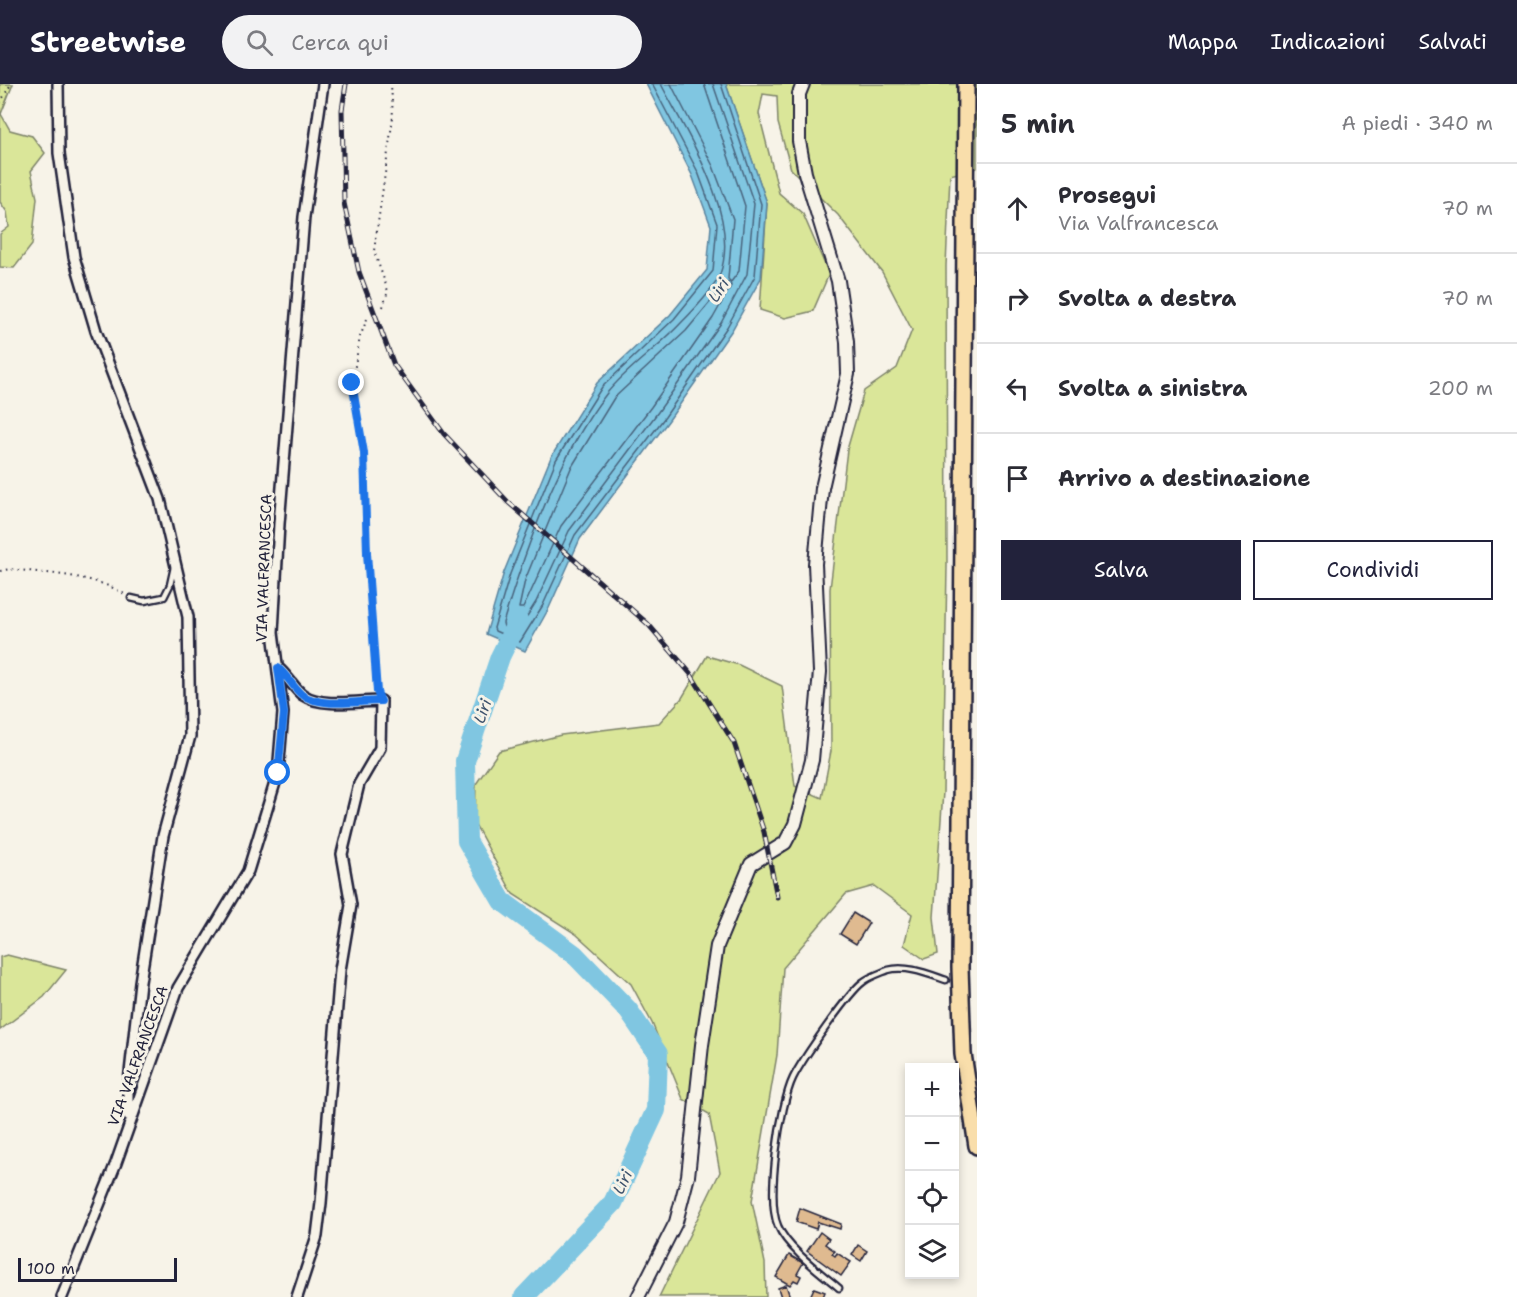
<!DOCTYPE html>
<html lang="it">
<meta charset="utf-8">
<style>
:root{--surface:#fff;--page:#f2f2f3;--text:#2b2b33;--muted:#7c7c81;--line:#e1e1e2;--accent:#22223b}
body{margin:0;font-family:"Shantell Sans",sans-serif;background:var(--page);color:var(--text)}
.controls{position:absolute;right:18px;bottom:18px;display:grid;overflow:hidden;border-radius:0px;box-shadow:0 3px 9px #0003}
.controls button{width:54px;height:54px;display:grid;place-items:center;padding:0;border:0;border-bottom:2px solid var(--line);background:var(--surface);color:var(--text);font:30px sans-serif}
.scale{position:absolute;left:18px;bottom:15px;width:159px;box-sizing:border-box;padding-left:6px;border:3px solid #22223b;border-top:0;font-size:16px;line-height:21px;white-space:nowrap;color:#22223b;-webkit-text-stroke:4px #f7f3e8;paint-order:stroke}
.stop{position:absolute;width:18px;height:18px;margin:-14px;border:4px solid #1a73e8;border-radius:50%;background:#fff}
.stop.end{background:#1a73e8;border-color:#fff;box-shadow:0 2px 6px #0008}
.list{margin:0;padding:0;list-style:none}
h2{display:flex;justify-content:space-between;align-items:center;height:78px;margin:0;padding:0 24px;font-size:26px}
h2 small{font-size:20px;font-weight:400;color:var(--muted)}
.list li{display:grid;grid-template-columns:39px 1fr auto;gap:18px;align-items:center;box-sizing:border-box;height:90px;padding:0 24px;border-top:2px solid var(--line)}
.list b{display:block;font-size:22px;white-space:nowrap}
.list p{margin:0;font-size:20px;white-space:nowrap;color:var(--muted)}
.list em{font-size:20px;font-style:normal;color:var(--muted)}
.actions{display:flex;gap:12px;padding:18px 24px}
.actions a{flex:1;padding:14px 0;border:2px solid var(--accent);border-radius:0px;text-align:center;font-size:21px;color:var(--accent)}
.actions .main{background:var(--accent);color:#fff}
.icon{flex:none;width:33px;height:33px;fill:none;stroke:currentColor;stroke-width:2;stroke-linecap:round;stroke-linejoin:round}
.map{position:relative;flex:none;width:977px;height:1213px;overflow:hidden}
header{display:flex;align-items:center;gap:36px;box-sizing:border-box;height:84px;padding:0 30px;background:var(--accent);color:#fff}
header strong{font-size:28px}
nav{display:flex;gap:33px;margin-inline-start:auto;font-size:21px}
.search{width:420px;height:54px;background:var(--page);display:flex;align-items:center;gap:15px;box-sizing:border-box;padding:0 21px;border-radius:33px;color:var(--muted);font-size:22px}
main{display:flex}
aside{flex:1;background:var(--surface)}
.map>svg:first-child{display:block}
.green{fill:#dae699;stroke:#7e846a;stroke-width:1.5}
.water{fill:#80c6e1;stroke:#5a849f;stroke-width:1.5}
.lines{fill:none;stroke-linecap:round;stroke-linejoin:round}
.shore{stroke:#48647d;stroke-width:1.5}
.river{stroke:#80c6e1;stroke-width:20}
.building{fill:#dfba90;stroke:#22223b;stroke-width:1.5}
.service-casing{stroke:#22223b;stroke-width:9}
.minor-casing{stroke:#22223b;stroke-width:14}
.secondary-casing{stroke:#22223b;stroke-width:16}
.trunk-casing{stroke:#22223b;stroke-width:20}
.path{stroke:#22223b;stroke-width:2;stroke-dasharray:1.5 4.5;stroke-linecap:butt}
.service{stroke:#f7f3e8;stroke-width:4.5}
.minor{stroke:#f7f3e8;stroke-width:9}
.secondary{stroke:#f7f3e8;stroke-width:12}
.trunk{stroke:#f9deab;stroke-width:15}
.rail-casing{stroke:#22223b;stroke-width:5}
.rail{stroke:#f7f3e8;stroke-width:3;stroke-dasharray:9;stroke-linecap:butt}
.route{stroke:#1a73e8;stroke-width:8}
.labels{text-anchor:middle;stroke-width:6;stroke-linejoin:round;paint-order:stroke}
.street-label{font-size:15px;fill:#22223b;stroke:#f7f3e8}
.water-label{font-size:16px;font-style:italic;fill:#3e536d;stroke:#f7f3e8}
</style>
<header>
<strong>Streetwise</strong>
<div class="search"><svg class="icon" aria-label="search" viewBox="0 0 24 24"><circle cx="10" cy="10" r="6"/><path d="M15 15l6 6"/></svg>Cerca qui</div>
<nav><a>Mappa</a><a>Indicazioni</a><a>Salvati</a></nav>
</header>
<main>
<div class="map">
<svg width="977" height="1213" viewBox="0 0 977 1213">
<rect width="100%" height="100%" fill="#f7f3e8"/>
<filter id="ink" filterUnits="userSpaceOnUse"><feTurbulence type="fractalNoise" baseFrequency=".0167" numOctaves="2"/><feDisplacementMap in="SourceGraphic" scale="12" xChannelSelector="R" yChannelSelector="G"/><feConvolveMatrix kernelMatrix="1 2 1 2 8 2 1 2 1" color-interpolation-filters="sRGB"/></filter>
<g filter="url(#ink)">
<!-- green -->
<path class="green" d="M0,0H13L1,30L10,46L32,52L45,69L31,87L37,114L32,161L14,184L0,183V150L9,143L7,128L0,118Z
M726,0H977V84L950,91L946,182L947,482L943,708L934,833L938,870L924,875L904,861L912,830L874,802L846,810L783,884L777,971L752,1117L765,1179L766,1213H659L720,1088L709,1030L683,1015L652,939L631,900L576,850L513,810L475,740L476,700L499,667L561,651L659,639L682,614L707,572L739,581L782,602L795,702L822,714L831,667L830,505L847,366L864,307L897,284L912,246L882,188L838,131L791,85L778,39L777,12L763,10L759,30L779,109L803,130L829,190L813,227L785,234L760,226L767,119Z
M7,871L66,886L44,913L0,946V873Z"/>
<!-- water -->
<path class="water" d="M646,0H726L767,119L761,194L732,246L669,336L580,455L549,524L525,567L486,550L504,488L551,373L597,299L670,231L707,186L711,142L692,91Z"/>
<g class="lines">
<!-- shore -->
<path class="shore" d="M652,0L698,88L717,140L713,187L674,235L602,303L556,376L510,490L494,544L495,547L520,558L543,521L575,451L665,333L727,243L755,192L761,120L721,0
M661,0C687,50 741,133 720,190C715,204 691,229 680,240C658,264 628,283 607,309C560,369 525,466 503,539L504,543L517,548L536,518L569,447L658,328L721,239L747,190L754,120L713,0
M671,0L713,82L733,135L728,195L731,198L739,187L745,122L704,0
M730,198L731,202L713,234L651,323L561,442L528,514L523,524H519L525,496L571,384L614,314L686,247L726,199Z"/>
<!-- river -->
<path class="river" d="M518,536L500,573L465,677L467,757L502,817L574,870L628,926L658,970L656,1026L613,1119L524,1213"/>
</g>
<!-- building -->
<path class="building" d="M853,829L869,839L856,860L840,850Z
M800,1124L841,1140L840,1145L818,1138L816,1145L796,1138Z
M820,1148L829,1155L825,1160L835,1167L832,1170L835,1172L837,1169L851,1178L841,1192L807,1167Z
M858,1161L867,1167L861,1177L852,1171Z
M789,1171L803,1179L797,1190L801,1192L798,1198L794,1196L790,1201L776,1193Z
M786,1201L790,1213H781L778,1204Z
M814,1204L825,1208L823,1213H810Z"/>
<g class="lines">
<defs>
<path id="service" d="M131,514L144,517L164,513L170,501L174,483
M839,1204C821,1189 787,1164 778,1142C766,1115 780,1021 793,994C802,976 848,909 863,898C869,893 881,889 888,886C907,881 928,890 946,896"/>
<path id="minor" d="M58,0L59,69L74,173L96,247L160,415L188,533L190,652L163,752L140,898L128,1007V1031
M278,584C287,591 295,606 303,611C322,624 359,617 381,617L380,664L359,700L342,770L351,821L340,886L321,1119L317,1152L297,1213
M62,1213L116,1079L178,904L248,787L278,689L283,629L273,548L279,440L304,133L323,0"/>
<path id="secondary" d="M638,1213L676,1138L688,1092L702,961L717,862L751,780L785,759L795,740L812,676L820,588L815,480L822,404L848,290L847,258L838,197L805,89L799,57V10L803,0"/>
<path id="trunk" d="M966,0L960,884L963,970L977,1062"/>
</defs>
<!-- service casing -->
<use href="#service" class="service-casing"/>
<!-- minor casing -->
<use href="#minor" class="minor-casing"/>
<!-- secondary casing -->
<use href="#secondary" class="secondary-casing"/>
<!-- trunk casing -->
<use href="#trunk" class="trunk-casing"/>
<!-- path -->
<path class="path" d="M0,19L11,0
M383,223L388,207L374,167L393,33L391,0
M367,235L360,253L352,299L364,369L367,469L378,609
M0,487L10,485C49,490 93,490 126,511"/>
<!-- service -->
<use href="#service" class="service"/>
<!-- minor -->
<use href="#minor" class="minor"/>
<!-- secondary -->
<use href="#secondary" class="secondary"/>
<!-- trunk -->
<use href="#trunk" class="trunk"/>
<defs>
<path id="rail" d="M346,0L342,26L344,119L359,188L394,281L444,350L508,418L648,540L690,589L734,659L764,748L777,813"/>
</defs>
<!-- rail casing -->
<use href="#rail" class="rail-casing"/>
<!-- rail -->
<use href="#rail" class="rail"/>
</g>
</g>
<g class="lines" filter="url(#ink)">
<!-- route -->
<path class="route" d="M278,689L284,629L278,584C287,591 295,606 302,611C322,624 359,617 381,617L377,608L367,469L364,369L352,299"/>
</g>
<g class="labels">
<!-- street labels -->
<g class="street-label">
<text transform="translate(264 484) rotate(-88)" y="5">VIA VALFRANCESCA</text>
<text transform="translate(138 972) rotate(-70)" y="5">VIA VALFRANCESCA</text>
</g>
<!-- water labels -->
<g class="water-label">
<text transform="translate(718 206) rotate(-57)" y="6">Liri</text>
<text transform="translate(482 627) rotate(-71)" y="6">Liri</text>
<text transform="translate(622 1098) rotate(-65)" y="6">Liri</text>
</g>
</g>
</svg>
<div class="controls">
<button>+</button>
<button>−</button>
<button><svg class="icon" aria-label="locate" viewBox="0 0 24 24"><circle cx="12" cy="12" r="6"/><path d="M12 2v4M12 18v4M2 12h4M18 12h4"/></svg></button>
<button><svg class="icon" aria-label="layers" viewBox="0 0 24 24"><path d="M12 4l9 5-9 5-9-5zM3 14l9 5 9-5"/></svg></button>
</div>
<div class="scale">100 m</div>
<div class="stop" style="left:278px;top:689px"></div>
<div class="stop end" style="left:352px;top:299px"></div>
</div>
<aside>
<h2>5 min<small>A piedi · 340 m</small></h2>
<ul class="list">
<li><svg class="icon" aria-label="ahead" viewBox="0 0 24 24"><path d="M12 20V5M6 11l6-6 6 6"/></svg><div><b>Prosegui</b><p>Via Valfrancesca</p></div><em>70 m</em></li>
<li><svg class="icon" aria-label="right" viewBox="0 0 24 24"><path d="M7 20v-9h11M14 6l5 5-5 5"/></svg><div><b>Svolta a destra</b></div><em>70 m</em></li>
<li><svg class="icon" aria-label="left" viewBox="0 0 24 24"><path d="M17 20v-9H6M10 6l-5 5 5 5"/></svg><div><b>Svolta a sinistra</b></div><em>200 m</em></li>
<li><svg class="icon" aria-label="arrive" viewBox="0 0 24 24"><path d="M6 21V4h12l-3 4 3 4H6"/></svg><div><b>Arrivo a destinazione</b></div></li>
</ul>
<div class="actions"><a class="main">Salva</a><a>Condividi</a></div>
</aside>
</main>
